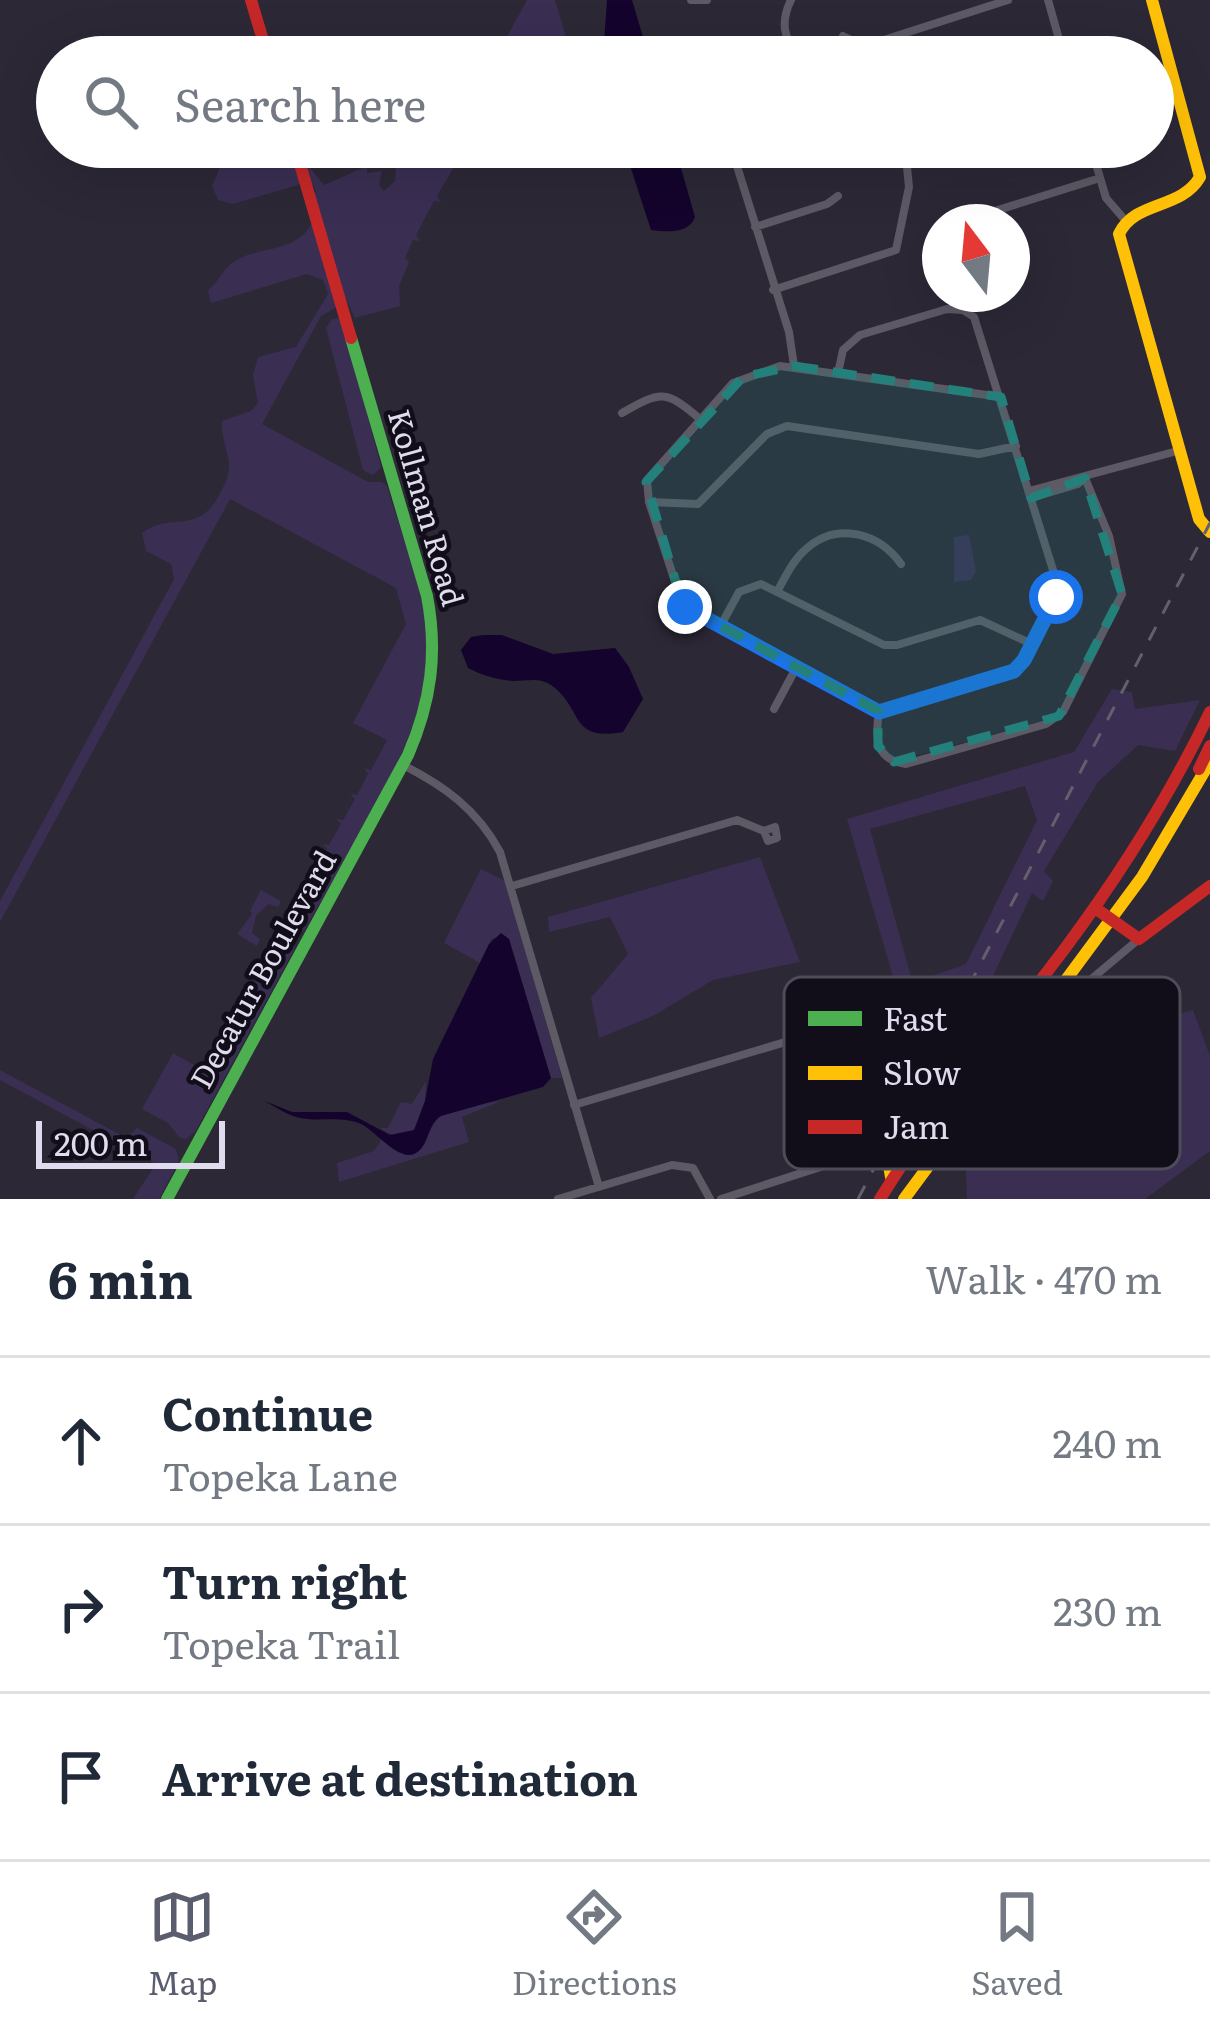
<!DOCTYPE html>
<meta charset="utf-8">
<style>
:root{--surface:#fff;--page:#f2f2f3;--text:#1f2937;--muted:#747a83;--line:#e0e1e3;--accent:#5a5d6d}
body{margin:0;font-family:Literata,serif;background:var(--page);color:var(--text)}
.compass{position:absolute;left:922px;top:204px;width:108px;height:108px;border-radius:50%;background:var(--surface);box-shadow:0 12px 48px #0002;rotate:344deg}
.scale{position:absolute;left:36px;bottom:30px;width:189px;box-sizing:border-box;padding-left:12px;border:6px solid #e0dcee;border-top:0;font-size:33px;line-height:42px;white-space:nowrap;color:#e0dcee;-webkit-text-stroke:9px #110e1a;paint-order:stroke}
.stop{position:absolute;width:36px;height:36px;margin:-27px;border:9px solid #1a73e8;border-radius:50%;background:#fff}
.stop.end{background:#1a73e8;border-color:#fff;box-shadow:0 3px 12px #0008}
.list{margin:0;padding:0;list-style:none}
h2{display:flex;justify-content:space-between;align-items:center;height:156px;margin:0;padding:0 48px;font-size:51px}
h2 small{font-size:39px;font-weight:400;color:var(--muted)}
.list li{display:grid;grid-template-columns:78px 1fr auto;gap:36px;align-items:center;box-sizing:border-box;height:168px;padding:0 48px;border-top:3px solid var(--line)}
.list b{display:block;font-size:45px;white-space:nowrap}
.list p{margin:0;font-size:39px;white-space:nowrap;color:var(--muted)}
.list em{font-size:39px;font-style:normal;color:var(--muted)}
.icon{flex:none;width:66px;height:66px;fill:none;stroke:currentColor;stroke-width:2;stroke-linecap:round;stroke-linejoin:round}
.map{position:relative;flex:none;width:1210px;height:1199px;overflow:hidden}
.search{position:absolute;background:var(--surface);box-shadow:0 12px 48px #0002;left:36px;right:36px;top:36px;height:132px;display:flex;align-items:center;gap:30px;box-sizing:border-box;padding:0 42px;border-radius:66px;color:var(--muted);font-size:45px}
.sheet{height:660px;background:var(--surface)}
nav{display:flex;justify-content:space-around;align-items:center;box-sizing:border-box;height:168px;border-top:3px solid var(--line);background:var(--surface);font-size:33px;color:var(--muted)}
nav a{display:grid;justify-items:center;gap:6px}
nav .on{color:var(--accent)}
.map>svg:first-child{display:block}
.green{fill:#3a2f53}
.water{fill:#14042d}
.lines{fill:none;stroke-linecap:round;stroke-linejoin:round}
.street{stroke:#5d5965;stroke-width:8}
.fast{stroke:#4caf50;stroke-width:12}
.slow{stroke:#ffc107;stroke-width:12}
.jam{stroke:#c62828;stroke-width:12}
.rail{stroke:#63606c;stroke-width:3;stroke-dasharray:15 15;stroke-linecap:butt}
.route{stroke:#1a73e8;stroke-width:15}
.marked{fill:#24807b;fill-opacity:0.2;stroke:#24807b;stroke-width:9;stroke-dasharray:24 15;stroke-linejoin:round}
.labels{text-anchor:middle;stroke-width:9;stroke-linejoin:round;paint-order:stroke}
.street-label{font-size:30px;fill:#e0dcee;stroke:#110e1a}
.key{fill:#110e1a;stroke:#4f4c5a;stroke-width:3}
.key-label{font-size:33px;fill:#e0dcee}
</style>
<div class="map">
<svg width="1210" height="1199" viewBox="0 0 1210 1199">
<rect width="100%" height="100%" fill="#2c2836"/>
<!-- green -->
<path class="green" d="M527,0H555L572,57H496Z
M256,147H290L301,184L233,204L218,200L212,186L221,165Z
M413,147H464L458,158L462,163L457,162L437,196L441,202L434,201L416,235L420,241L413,240L405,258L409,262L399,286L400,306L355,318L341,289L314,195L316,192L306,170L310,168L324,185L367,166V173L382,171L379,185L384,191L395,181L396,164L380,162Z
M312,223L337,307L321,316L262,424L368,482H382L387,486C401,535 423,587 428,637C435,728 348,851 304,931L299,933L284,926L282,919L295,895L302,896L314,875L309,869L316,870L327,849L323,844L329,845L341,824L336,819L343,820L355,799L350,794L357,795L368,774L364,768L371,770L387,740L353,723L406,624L396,588L230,499L0,922V901L174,579L171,564L146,551L142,533C171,511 196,536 218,497C223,487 228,480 229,469C230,453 220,437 222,421L251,411L258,403L253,375L258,357L296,347L328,294L323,280L307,274L211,303L208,290C219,282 222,269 235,261C261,245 295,254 312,223Z
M342,318L381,467L373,475L363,470L326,328L332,319Z
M969,535L976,571L971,580L954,582V537Z
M1112,689L1132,692L1135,709L1200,700L1175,751L1138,745L1098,782L1044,871L1053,881L1043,901L1032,893L978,1008L983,1022L969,1034L932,976L966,964L1037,820L1025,786L870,829L915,991L898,994L847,819L1074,752Z
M760,857L800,962L713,980L653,1016L599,1038L591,998L628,954L610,917L549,932L548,917Z
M481,869L505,881L562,1078H551L509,939L492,938L480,963L444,943Z
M261,890L281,901L278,907L268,904L256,916L252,933L260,939L257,946L237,934L252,914L250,911Z
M279,934L294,942L295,948L195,1132L186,1139L180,1138L168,1123L142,1109L173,1053L206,1072L209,1066L204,1061L211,1063L222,1042L217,1037L225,1038L236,1016L231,1011L239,1012L250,991L245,985L252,987L264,966L259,961L273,936Z
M1193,1010L1210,1056V1151L1145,1199H967L966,1169L979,1150L1016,1146L1072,1121L1074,1045Z
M0,1070L126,1138L137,1128L176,1149L179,1161L159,1199H133L156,1164L0,1080Z
M426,1081L425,1101L415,1130C401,1137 392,1137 380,1128H388L401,1102L412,1104Z
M501,1101L462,1117L469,1142L339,1182L337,1163L374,1151L382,1139L412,1155C425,1146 424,1132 433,1121C447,1105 482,1104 501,1101Z"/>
<!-- water -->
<path class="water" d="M607,0H632L649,57H603Z
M624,147H675L695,217C689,234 667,232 651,230Z
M483,635H502L553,654L615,648L629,667L643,699L623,732C568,742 584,708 551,685C539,677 527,681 514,681C498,680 481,675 468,668L461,650L471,637Z
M501,933L509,939L551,1078L543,1087L441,1116C427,1125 429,1146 416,1153C399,1163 376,1131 361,1124C339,1115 318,1123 296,1117C285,1114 273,1105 262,1100L292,1112H347L390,1135L414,1130L425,1101L433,1059L489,944Z"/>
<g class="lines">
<!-- street -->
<path class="street" d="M691,0H707
M791,0C780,22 784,37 797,57
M1048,0L1064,57
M843,36L886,57
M865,46L1008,0
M728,57L786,39
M731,147L789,332L794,366
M1091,147L1106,198L1125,220
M947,149L954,147
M960,222L1100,178
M755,227L827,204L838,196
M773,290L896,250L909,187L905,147
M838,373L843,350L860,335L947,309L963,310L974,317L1058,586L1054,602L1016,670L879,712
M622,413C661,391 665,389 700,419
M1029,491L1181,450
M1031,498L1078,484L1084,479
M649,502L698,504L767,434L787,426L979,454L1016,446
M778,590C786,576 793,560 806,549C837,521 879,533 901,564
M720,627L739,592L761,584L884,645H897L980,620L1032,644
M774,709L796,668
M879,712L683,606L649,502L647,480L733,383L780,366L1001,397
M879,712C875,737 875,760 906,764L1046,724L1063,712L1122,594L1109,536L1085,478
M403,765C444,786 477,809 500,852L599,1187
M512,886L737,820L764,831L768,841L777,838L775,827L764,831
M1083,986L1139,939
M574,1105L930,999L941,1004L965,1059L990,1078
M558,1199L672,1165L693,1168L710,1199
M721,1199L954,1124"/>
<!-- fast -->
<path class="fast" d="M167,1199L408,755C431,702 438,653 427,596L351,338"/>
<!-- slow -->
<path class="slow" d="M1152,0L1200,177C1181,210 1135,200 1119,234L1199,519L1210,532
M874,1150L888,1160L891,1177
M904,1199L1142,877L1210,762"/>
<!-- jam -->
<path class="jam" d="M251,0L268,57
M295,147L351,338
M1199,769L1210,746
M1095,908L1139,939L1210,886
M880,1199C935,1110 1003,1031 1066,947C1121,873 1170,795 1210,712"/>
<!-- rail -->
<path class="rail" d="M858,1199L1210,523"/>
</g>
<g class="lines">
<!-- route -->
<path class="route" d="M685,607L879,712L1014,671L1024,660L1056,597"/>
</g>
<!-- marked area -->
<path class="marked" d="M794,366L1001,397L1031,498L1085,478L1122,594L1059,716L894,762L878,746V711L683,606L646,482L743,377Z"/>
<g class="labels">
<!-- street labels -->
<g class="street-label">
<text transform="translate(425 508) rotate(74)" y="10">Kollman Road</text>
<text transform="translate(264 970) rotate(-61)" y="10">Decatur Boulevard</text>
</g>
</g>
<!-- legend -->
<rect x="784" y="977" width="396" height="192" rx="18" class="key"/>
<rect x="808" y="1011" width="54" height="15" fill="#4caf50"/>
<rect x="808" y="1066" width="54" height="14" fill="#ffc107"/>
<rect x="808" y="1120" width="54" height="14" fill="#c62828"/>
<g class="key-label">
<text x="883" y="1031">Fast</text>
<text x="883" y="1085">Slow</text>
<text x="883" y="1139">Jam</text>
</g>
</svg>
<svg class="compass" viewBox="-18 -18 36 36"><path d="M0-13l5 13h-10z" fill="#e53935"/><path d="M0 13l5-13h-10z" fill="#747a83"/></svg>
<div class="scale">200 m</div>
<div class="stop" style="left:1056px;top:597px"></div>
<div class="stop end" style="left:685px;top:607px"></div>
<div class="search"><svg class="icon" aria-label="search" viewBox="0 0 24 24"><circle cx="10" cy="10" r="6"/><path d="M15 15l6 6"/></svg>Search here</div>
</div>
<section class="sheet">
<h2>6 min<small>Walk · 470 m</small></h2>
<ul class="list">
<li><svg class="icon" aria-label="ahead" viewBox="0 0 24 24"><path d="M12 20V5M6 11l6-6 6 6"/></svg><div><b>Continue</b><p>Topeka Lane</p></div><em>240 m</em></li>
<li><svg class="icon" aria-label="right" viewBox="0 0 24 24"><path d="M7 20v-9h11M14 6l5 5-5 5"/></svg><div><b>Turn right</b><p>Topeka Trail</p></div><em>230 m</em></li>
<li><svg class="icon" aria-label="arrive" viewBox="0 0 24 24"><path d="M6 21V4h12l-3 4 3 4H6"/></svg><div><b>Arrive at destination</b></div></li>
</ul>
</section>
<nav>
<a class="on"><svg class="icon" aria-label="map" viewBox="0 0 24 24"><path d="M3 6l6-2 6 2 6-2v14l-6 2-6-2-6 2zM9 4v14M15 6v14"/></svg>Map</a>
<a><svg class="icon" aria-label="directions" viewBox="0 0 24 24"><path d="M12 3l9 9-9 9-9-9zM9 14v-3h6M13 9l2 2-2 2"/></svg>Directions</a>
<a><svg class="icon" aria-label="saved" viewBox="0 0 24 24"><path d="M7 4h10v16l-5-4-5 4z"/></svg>Saved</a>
</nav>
